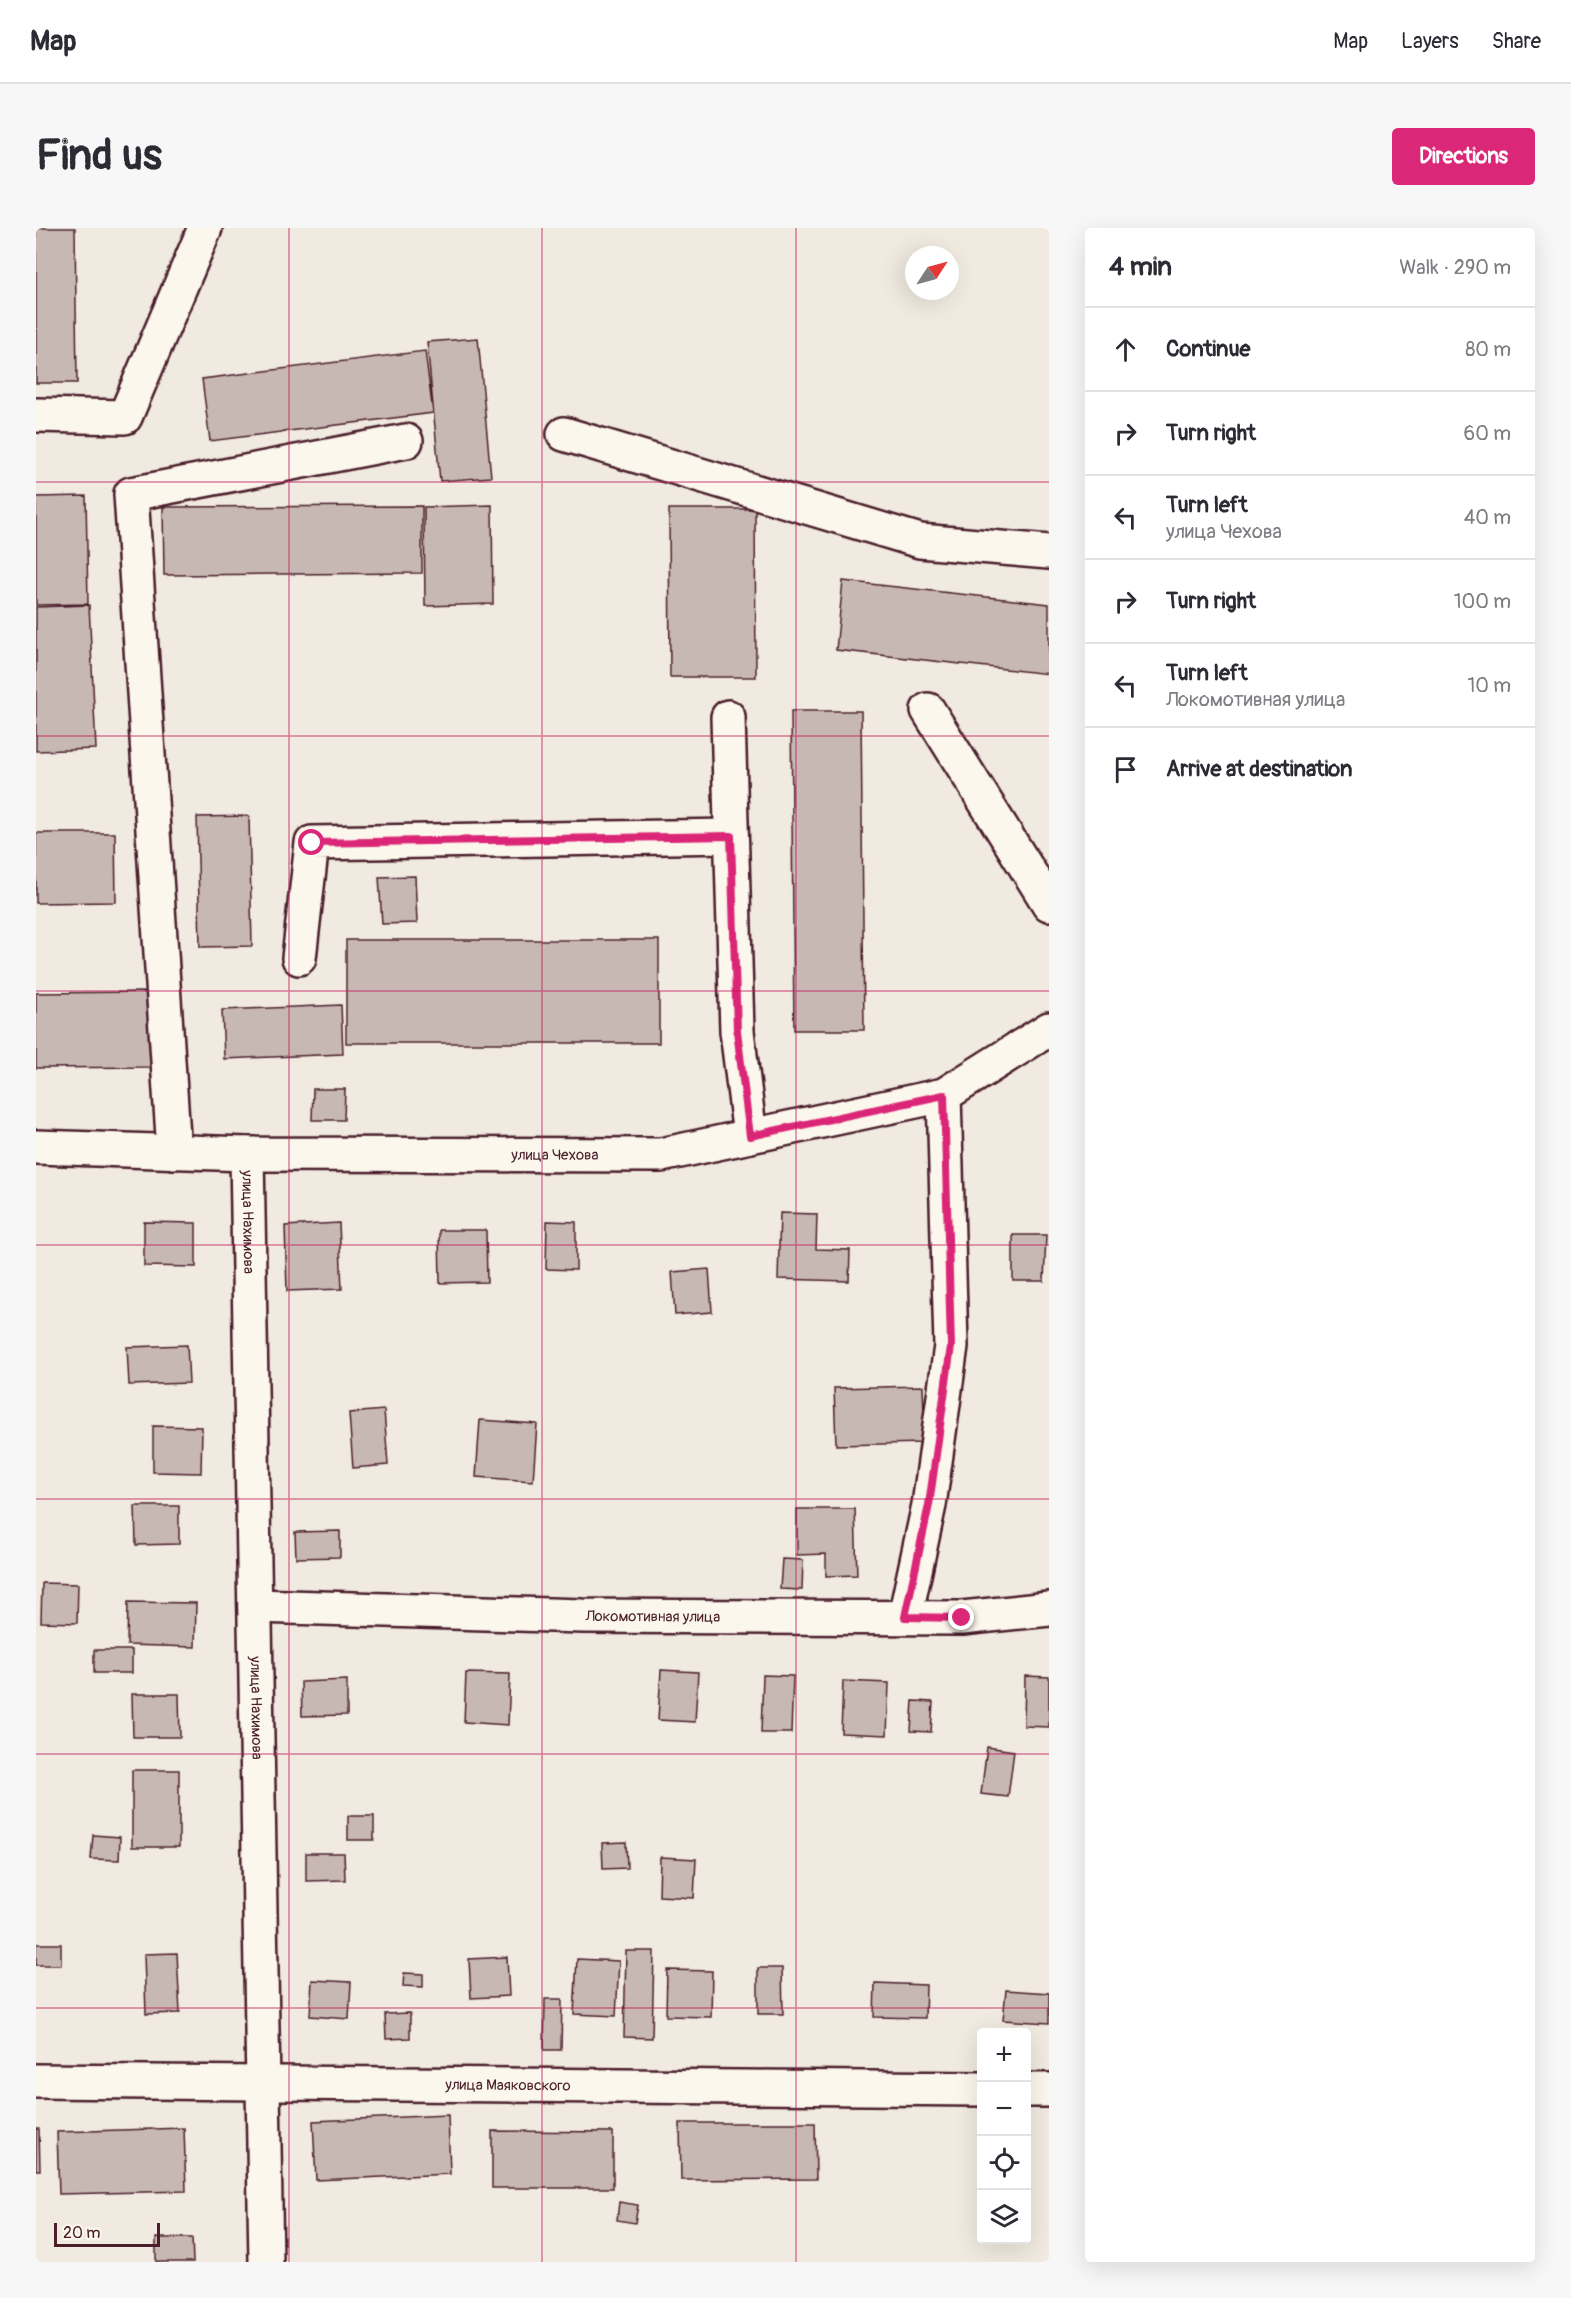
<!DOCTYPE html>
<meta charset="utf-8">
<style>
:root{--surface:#fff;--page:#f7f7f7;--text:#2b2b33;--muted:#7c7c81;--line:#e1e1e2;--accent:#db2777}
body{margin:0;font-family:Pangolin,sans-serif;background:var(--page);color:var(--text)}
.controls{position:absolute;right:18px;bottom:18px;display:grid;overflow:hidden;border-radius:6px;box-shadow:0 6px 24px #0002}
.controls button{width:54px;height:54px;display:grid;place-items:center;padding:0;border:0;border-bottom:2px solid var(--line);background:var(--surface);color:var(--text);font:30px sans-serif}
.compass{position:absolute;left:869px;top:18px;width:54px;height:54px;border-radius:50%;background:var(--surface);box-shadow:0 6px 24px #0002;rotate:54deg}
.scale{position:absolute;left:18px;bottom:15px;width:106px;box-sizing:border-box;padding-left:6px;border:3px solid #4a1f2b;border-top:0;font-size:16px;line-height:21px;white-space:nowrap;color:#4a1f2b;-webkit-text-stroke:4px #fbf7ec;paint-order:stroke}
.stop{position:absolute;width:18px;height:18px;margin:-14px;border:4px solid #db2777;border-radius:50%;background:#fff}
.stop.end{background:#db2777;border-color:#fff;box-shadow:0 2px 6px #0008}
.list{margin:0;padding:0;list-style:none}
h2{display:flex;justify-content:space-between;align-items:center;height:78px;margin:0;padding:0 24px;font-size:26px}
h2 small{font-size:20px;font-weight:400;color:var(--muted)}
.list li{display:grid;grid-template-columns:39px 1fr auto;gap:18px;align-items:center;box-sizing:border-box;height:84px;padding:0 24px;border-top:2px solid var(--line)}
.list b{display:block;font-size:22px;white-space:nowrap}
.list p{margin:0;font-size:20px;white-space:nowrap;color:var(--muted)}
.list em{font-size:20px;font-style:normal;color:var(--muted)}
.icon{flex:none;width:33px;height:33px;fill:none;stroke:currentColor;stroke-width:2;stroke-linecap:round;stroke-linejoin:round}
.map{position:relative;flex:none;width:1013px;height:2034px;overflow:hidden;border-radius:6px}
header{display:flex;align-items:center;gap:36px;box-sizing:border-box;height:84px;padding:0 30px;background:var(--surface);border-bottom:2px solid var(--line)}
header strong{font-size:28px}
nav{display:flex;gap:33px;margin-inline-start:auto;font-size:21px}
.intro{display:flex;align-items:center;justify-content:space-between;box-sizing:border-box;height:144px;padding:0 36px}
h1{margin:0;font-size:42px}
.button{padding:15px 27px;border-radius:6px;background:var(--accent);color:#fff;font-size:21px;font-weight:700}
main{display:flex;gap:36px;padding:0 36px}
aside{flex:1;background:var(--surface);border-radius:6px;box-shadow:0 6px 24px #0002}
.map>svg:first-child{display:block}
.building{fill:#c8b8b3;stroke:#4a1f2b;stroke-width:1.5}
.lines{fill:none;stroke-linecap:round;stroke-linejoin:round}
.minor-casing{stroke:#4a1f2b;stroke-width:38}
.minor{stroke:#fbf7ec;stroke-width:33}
.route{stroke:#db2777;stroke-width:8}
.grid{fill:none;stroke:#c2185b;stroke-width:1.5;stroke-opacity:0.55}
.labels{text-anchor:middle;stroke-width:4.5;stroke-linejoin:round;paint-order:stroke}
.street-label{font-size:15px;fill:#4a1f2b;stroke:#fbf7ec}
</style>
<header>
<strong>Map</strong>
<nav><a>Map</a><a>Layers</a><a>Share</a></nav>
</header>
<div class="intro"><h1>Find us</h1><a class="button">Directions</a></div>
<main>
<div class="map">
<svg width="1013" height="2034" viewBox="0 0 1013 2034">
<rect width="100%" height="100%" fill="#f0eae0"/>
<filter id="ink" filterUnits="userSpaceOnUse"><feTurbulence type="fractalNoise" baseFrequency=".0167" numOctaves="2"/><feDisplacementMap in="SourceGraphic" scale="12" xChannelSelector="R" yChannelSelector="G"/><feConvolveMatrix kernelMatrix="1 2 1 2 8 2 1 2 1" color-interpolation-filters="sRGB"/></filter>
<g filter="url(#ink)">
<!-- building -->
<path class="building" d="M0,0H39L41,155H0Z
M442,110L455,249L404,253L391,114Z
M389,123L397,185L174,213L166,151Z
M50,268L52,376L0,377V269Z
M456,277L457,376L389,378L388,279Z
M386,278V345L128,347L127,279Z
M633,281H719L720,449H634Z
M807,353L1013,376V446L800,422Z
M53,377L60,521L0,523V379Z
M755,483H825L828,802H758Z
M213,588L216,718L164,719L161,589Z
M0,605H79L80,674L0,675Z
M379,648L381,695L346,696L343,649Z
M310,712H623V815H310Z
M114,764V839L0,840V765Z
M305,777L307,826L188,831L186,782Z
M277,861H309L308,892H276Z
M744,985L781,986L780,1021L814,1022L813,1053L742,1051Z
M511,993L540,994V1042L510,1041Z
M108,994L160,995V1039L108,1038Z
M303,995L306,1061L251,1063L249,998Z
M403,1002H450L451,1054L404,1055Z
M977,1007H1010L1008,1053H977Z
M673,1041L676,1084L639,1087L636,1044Z
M151,1117L153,1155L93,1157L91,1119Z
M887,1158L889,1215L800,1217L798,1160Z
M348,1182L352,1237L317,1240L313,1185Z
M444,1192L501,1196L497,1253L440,1249Z
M117,1198L166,1199L165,1245L117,1244Z
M99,1278H143V1316L100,1317Z
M761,1281H819L821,1347L790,1348V1326L761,1327Z
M304,1303V1329L260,1330L259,1304Z
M746,1331L767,1332L766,1362L744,1361Z
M6,1355L42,1356L41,1395L5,1394Z
M92,1374L160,1375L159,1419L91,1417Z
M58,1422H96V1445H58Z
M625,1442L662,1444L659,1494L622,1492Z
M430,1445L474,1446L472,1497L428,1494Z
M727,1447L757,1448L755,1505H725Z
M989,1448L1013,1449V1499L988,1498Z
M311,1452V1487L266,1488L265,1454Z
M807,1453L853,1455L851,1507L805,1505Z
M96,1466H143L144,1509H97Z
M877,1473L897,1474L895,1504L875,1503Z
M951,1519L978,1523L972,1569L945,1566Z
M96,1542H143V1619H96Z
M312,1588H338V1612H312Z
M57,1607L84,1609L83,1632L55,1631Z
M590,1614L591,1640L567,1641L566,1615Z
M270,1625H308L309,1652L270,1653Z
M624,1629L660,1631L658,1670L623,1668Z
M0,1716H25V1737H0Z
M590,1723H618L616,1810L588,1809Z
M141,1725L144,1785L110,1786L108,1726Z
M471,1729L473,1768L435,1770L433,1731Z
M541,1731L583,1733L580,1788L538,1786Z
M722,1740H746L747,1786H722Z
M631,1742L676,1743L675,1789L630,1788Z
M368,1745L387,1746V1759L367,1758Z
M276,1752L315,1754L313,1791L274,1788Z
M839,1755L890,1757L889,1790L838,1789Z
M970,1762L1013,1765V1795L967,1792Z
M509,1771H526L525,1822H508Z
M374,1785V1810L350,1811L349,1786Z
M412,1887L414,1946L280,1952L277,1893Z
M644,1895H779L780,1951L645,1952Z
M148,1900L150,1963L23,1966L21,1904Z
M0,1901H3L4,1942H0Z
M456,1903L577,1904V1960H456Z
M583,1974L602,1977L599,1995L581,1992Z
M120,2010H156L157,2034H120Z"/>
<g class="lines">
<defs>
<g id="minor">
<path d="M0,187L89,189L169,0"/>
<path d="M528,206L884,313L1013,324"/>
<path d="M892,482L1013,676"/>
<path d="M692,489L701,803L714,908"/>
<path d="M263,730L276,615L695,608"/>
<path id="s1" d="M0,919L211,926L625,927L908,867L1013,801"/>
<path d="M138,924L95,266L370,213"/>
<path id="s2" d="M211,926L230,2034"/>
<path id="s3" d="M219,1378L547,1388L926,1390L1013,1381"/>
<path d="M869,1389L893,1277L915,1118L908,867"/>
<path id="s4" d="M0,1853L945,1861"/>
<path d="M990,1862H1013"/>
</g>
</defs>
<!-- minor casing -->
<use href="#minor" class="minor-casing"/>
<!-- minor -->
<use href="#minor" class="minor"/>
</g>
</g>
<g class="lines" filter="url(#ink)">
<!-- route -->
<path class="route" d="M276,615L695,608L701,803L714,908L908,867L915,1118L893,1277L869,1389L926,1390"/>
</g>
<!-- grid -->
<path class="grid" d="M253,0V2034M506,0V2034M760,0V2034M0,254H1013M0,508H1013M0,763H1013M0,1017H1013M0,1271H1013M0,1526H1013M0,1780H1013"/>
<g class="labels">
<!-- street labels -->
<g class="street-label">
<text dy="5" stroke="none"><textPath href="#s1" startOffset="519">улица Чехова</textPath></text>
<text dy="5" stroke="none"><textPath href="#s2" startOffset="68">улица Нахимова</textPath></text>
<text dy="5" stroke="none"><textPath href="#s3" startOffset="398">Локомотивная улица</textPath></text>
<text dy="5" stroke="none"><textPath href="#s2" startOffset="554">улица Нахимова</textPath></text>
<text dy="5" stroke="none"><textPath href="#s4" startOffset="472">улица Маяковского</textPath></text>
</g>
</g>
</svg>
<div class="controls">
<button>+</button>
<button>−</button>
<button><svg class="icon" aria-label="locate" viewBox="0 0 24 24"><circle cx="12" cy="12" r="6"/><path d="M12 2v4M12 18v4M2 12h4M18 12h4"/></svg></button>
<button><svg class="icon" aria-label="layers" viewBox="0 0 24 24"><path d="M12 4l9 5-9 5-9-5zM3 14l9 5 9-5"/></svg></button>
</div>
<svg class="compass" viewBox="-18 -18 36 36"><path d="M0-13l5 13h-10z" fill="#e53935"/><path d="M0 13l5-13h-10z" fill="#7c7c81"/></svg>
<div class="scale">20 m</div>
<div class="stop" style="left:276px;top:615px"></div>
<div class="stop end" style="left:926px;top:1390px"></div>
</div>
<aside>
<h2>4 min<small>Walk · 290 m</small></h2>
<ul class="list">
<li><svg class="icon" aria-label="ahead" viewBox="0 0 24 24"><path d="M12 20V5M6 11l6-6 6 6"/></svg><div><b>Continue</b></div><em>80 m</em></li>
<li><svg class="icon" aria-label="right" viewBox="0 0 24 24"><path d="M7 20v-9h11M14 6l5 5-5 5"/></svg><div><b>Turn right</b></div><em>60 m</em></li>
<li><svg class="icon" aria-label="left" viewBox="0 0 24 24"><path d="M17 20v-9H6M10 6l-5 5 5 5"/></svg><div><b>Turn left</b><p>улица Чехова</p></div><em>40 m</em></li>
<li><svg class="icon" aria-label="right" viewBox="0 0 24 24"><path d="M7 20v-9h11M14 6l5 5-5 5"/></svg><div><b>Turn right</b></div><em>100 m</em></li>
<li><svg class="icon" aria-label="left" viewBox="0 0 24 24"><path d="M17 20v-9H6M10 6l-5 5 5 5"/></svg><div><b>Turn left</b><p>Локомотивная улица</p></div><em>10 m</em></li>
<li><svg class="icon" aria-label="arrive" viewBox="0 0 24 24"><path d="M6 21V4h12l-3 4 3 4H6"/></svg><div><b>Arrive at destination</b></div></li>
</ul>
</aside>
</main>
